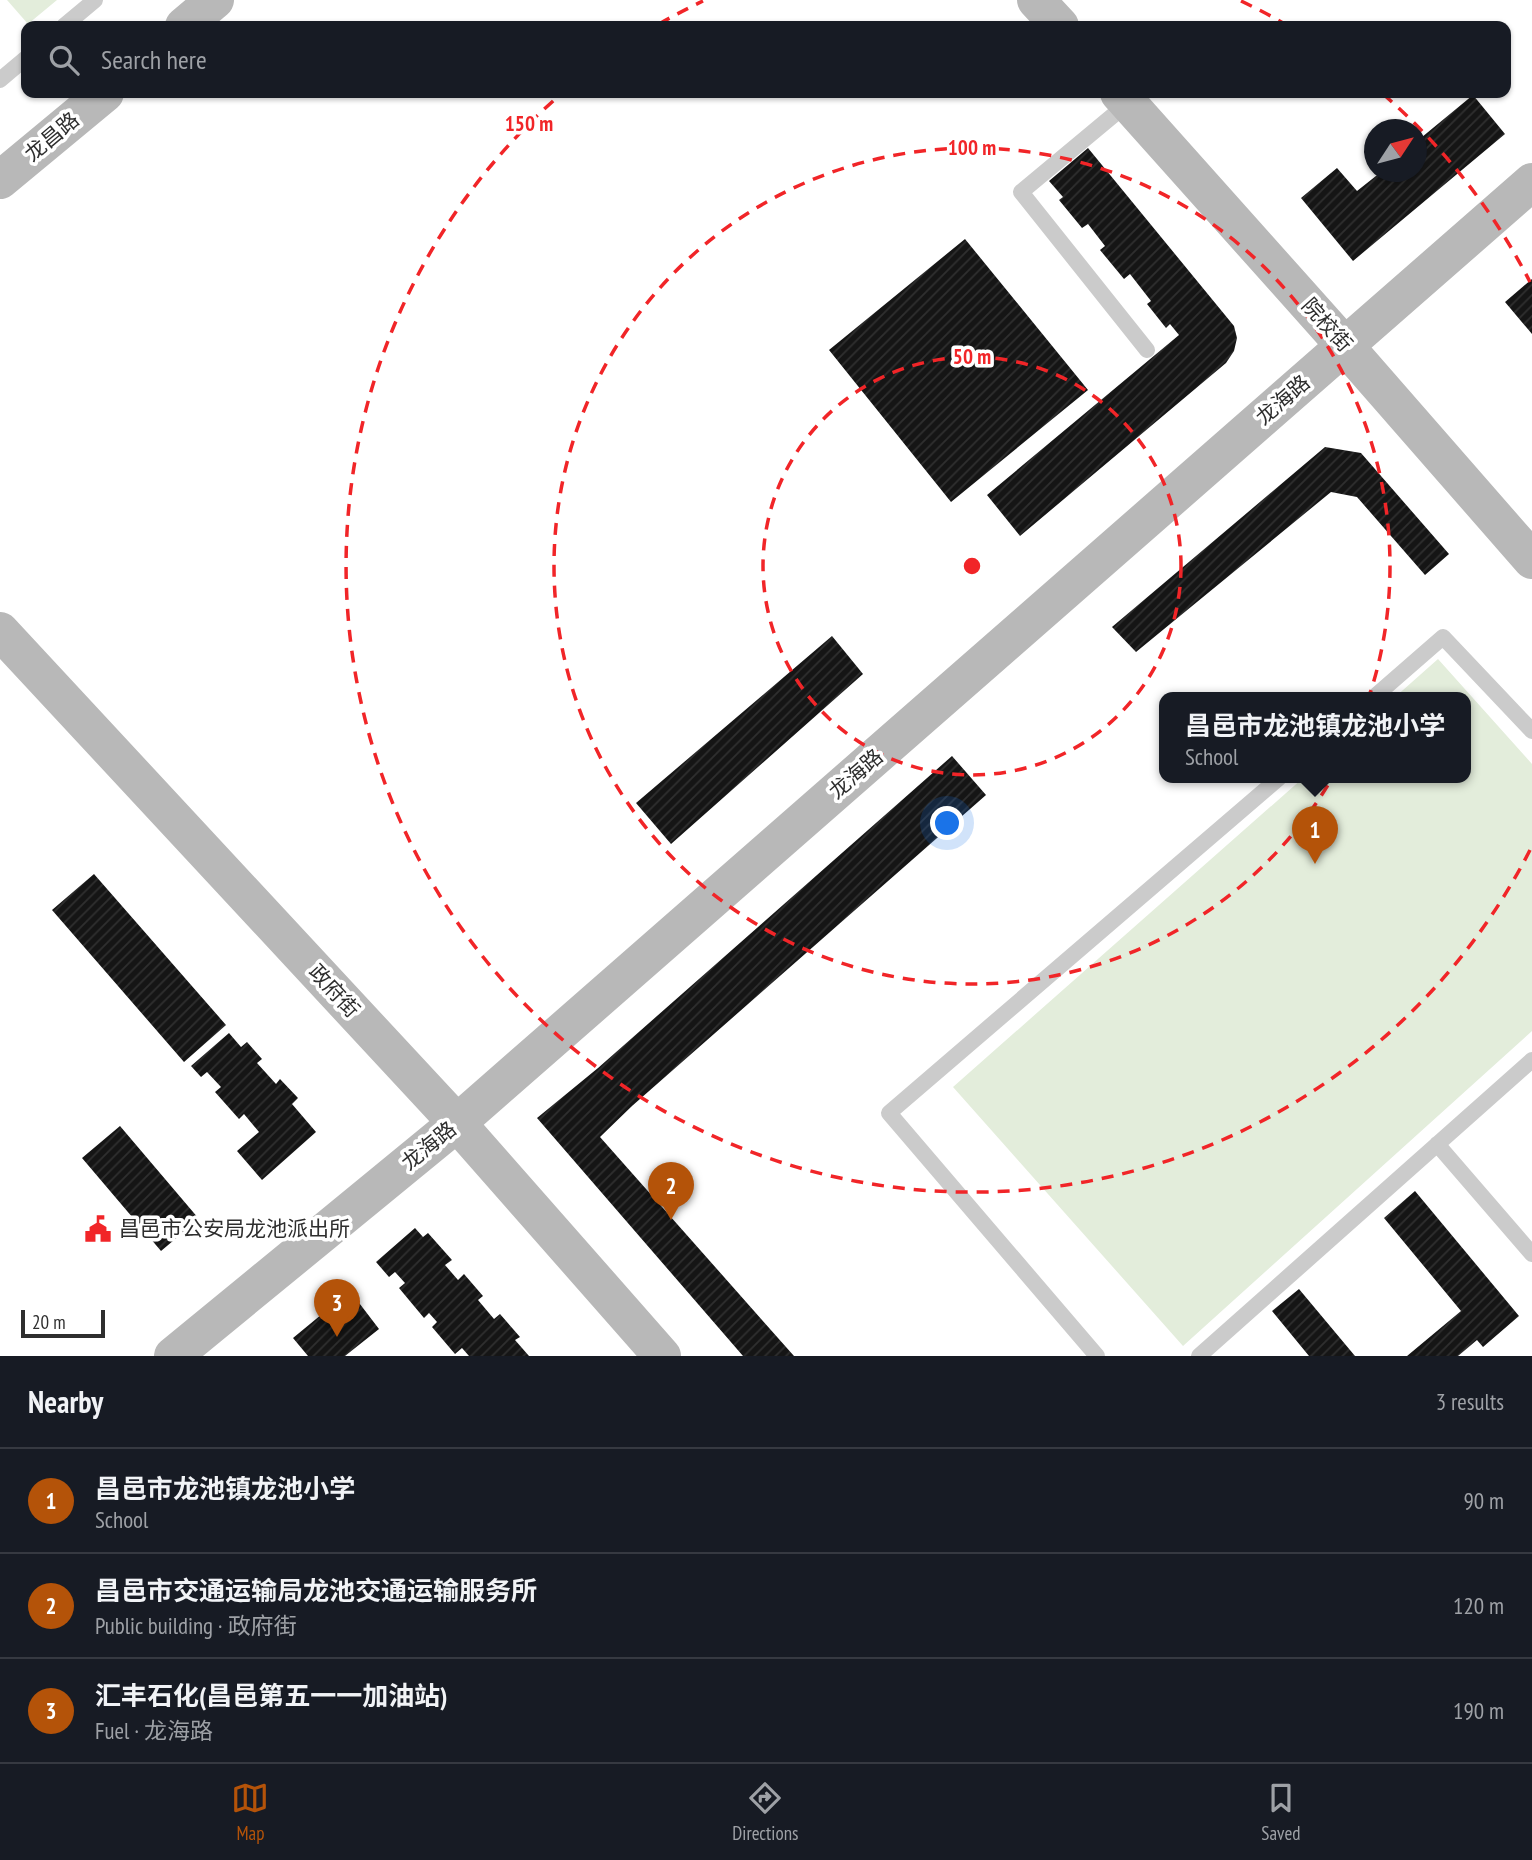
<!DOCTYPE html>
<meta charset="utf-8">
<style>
:root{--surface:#171b24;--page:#242831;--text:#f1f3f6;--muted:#9ea1a6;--line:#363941;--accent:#b45309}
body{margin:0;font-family:"PT Sans Narrow","Noto Sans SC",sans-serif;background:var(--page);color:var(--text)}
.compass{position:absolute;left:1364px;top:119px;width:63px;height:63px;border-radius:50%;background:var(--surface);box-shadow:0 2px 5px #0004;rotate:54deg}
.scale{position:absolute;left:21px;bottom:18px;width:84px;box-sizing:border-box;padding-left:7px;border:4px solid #2e2e2e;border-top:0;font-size:19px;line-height:24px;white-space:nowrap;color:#2e2e2e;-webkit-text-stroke:5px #fff;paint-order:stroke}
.you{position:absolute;left:948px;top:824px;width:24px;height:24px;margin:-18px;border:5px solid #fff;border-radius:50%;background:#1a73e8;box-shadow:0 0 0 10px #1a73e833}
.badge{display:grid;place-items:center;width:46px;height:46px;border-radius:50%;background:var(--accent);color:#fff;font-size:23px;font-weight:700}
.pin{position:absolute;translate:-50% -58px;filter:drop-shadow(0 2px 4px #0008)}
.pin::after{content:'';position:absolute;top:37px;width:24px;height:21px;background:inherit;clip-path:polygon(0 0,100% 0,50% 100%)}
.popup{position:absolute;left:1159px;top:692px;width:312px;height:91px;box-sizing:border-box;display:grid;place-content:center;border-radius:14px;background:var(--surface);filter:drop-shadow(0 2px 5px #0005);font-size:23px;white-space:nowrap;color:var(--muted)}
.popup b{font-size:26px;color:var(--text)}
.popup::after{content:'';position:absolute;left:50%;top:100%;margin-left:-14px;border:14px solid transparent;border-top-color:var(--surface)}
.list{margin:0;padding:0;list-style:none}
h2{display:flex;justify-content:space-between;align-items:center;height:91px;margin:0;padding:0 28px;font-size:30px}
h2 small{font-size:23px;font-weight:400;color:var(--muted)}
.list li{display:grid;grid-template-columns:46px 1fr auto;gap:21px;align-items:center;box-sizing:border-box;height:105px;padding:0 28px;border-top:2px solid var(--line)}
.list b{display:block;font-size:26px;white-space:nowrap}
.list p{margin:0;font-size:23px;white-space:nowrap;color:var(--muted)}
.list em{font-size:23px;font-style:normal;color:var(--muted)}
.icon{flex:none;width:38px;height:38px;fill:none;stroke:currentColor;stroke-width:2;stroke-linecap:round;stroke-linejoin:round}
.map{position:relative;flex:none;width:1532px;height:1356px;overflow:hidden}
.search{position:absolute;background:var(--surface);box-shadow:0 2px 5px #0004;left:21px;right:21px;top:21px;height:77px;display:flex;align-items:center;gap:18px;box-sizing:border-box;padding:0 24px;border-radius:14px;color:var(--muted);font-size:26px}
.sheet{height:406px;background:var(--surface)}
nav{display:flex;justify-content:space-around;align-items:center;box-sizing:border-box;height:98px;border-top:2px solid var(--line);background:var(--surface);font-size:19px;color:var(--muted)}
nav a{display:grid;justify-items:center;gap:4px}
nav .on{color:var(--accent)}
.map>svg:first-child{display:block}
.green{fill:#e3eddb}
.building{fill:url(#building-hatch)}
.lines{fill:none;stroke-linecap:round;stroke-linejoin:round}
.lane{stroke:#cbcbcb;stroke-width:16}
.secondary{stroke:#b8b8b8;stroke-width:38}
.ring{fill:none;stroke:#f12528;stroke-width:3.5;stroke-dasharray:12 9}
.labels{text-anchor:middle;stroke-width:7;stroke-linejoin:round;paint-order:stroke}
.street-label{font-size:21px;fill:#2e2e2e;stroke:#fff}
.poi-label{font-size:21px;fill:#2e2e2e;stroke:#fff;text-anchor:start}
.centre{fill:#f12528;stroke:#fff;stroke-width:3.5}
.ring-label{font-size:21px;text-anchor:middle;font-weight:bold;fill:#f12528;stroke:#fff;stroke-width:7;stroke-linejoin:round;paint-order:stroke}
</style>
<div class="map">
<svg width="1532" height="1356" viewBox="0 0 1532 1356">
<defs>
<pattern id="building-hatch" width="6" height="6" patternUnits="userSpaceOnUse" patternTransform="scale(1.75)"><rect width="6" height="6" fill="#151515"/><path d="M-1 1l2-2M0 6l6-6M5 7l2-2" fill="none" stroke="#2f2f2f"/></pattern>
</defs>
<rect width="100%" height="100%" fill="#fff"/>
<!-- green -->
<path class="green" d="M7,0H57L28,24Z
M1438,659L1532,764V1031L1183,1346L953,1087L1303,778H1466V698H1394Z"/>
<!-- building -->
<path class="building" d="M1473,95L1505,134L1353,261L1301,198L1337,168L1357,191L1381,172H1416V142Z
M1088,148L1234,326L1237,338L1234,351L1226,363L1020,536L987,495L1179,335L1170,324L1166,328L1147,304L1151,301L1130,274L1124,279L1100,250L1105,246L1088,224L1082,228L1059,200L1063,197L1049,181Z
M965,239L1088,390L951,502L829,350Z
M1532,279V334L1505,302Z
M1325,447L1361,453L1449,554L1425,575L1357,497L1331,492L1136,652L1112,627Z
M832,636L863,674L671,844L636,803Z
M952,756L986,795L632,1106L600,1137L794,1356H743L537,1118L598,1068Z
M94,874L226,1025L184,1062L52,910Z
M229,1033L241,1047L247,1042L262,1059L257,1063L276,1084L280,1079L298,1098L292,1104L316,1132L262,1180L237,1151L259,1132L244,1114L239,1119L215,1092L221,1087L207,1072L201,1077L191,1066Z
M120,1126L199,1219L161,1251L82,1158Z
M1415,1191L1519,1316L1483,1347L1477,1340L1458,1356H1407L1461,1311L1384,1218Z
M415,1228L423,1237L428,1233L452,1260L445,1265L458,1280L464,1274L483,1296L478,1300L494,1319L500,1314L520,1337L515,1340L529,1356H469L462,1348L455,1354L432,1327L437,1322L429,1313L424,1318L399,1288L405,1283L395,1272L389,1277L376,1262Z
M1299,1289L1355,1356H1309L1272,1311Z
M350,1291L379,1329L345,1356H308L293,1338Z"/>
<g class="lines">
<!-- lane -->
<path class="lane" d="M64,26L95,0
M0,80L26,58
M1128,103L1021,192L1147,350
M1373,698L1443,637L1532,731
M1437,1144L1532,1254
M1097,1356L889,1113L1279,778
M1199,1356L1532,1060"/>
<!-- secondary -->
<path class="secondary" d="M1036,0L1060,26
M184,26L215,0
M1119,93L1345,346L1532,560
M0,180L105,93
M0,631L457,1123L662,1356
M173,1356L457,1123L1532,182"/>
</g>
<!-- distance rings -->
<g class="ring">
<circle cx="972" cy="566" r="209"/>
<circle cx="972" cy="566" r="418"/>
<path d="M1530 850A626 626 0 1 1 561 94M659 24A626 626 0 0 1 703 1M1241 1A626 626 0 0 1 1285 24M1383 94A626 626 0 0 1 1530 282"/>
</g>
<!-- icons -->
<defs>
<symbol id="civic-bare" viewBox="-9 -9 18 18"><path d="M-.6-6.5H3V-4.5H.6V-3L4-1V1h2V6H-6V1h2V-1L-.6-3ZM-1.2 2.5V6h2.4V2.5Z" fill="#f12528" stroke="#fff" stroke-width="2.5" paint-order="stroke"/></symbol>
</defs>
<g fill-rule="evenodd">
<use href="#civic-bare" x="79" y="1210" width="38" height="38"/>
</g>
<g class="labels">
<!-- street labels -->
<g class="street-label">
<text transform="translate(52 137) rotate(-40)" y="7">龙昌路</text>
<text transform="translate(1327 325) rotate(48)" y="7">院校街</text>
<text transform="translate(1283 400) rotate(-41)" y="7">龙海路</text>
<text transform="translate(856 774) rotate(-41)" y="7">龙海路</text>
<text transform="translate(334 991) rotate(47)" y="7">政府街</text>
<text transform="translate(429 1146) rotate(-39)" y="7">龙海路</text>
</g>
<!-- poi labels -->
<g class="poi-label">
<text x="119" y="1236">昌邑市公安局龙池派出所</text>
</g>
</g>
<circle cx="972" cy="566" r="10" class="centre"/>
<g class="ring-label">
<text x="529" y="131">150 m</text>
<text x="972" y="155">100 m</text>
<text x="972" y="364">50 m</text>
</g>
</svg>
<svg class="compass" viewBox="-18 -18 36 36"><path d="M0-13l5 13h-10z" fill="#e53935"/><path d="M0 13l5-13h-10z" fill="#9ea1a6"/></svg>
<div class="scale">20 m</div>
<div class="you"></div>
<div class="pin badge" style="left:1315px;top:864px">1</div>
<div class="popup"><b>昌邑市龙池镇龙池小学</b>School</div>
<div class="pin badge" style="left:671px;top:1220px">2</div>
<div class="pin badge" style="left:337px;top:1337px">3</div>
<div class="search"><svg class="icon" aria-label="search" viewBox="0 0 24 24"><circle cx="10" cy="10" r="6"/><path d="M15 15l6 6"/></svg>Search here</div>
</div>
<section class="sheet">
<h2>Nearby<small>3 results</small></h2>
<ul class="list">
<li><span class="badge">1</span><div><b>昌邑市龙池镇龙池小学</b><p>School</p></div><em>90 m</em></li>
<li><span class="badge">2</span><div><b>昌邑市交通运输局龙池交通运输服务所</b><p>Public building · 政府街</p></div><em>120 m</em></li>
<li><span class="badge">3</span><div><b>汇丰石化(昌邑第五一一加油站)</b><p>Fuel · 龙海路</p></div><em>190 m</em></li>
</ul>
</section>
<nav>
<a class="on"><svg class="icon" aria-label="map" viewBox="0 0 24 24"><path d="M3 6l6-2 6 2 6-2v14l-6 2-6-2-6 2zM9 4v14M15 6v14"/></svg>Map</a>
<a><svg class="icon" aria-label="directions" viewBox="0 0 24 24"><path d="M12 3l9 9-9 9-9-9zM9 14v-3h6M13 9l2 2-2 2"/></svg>Directions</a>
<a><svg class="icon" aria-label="saved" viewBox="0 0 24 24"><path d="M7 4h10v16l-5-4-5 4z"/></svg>Saved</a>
</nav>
